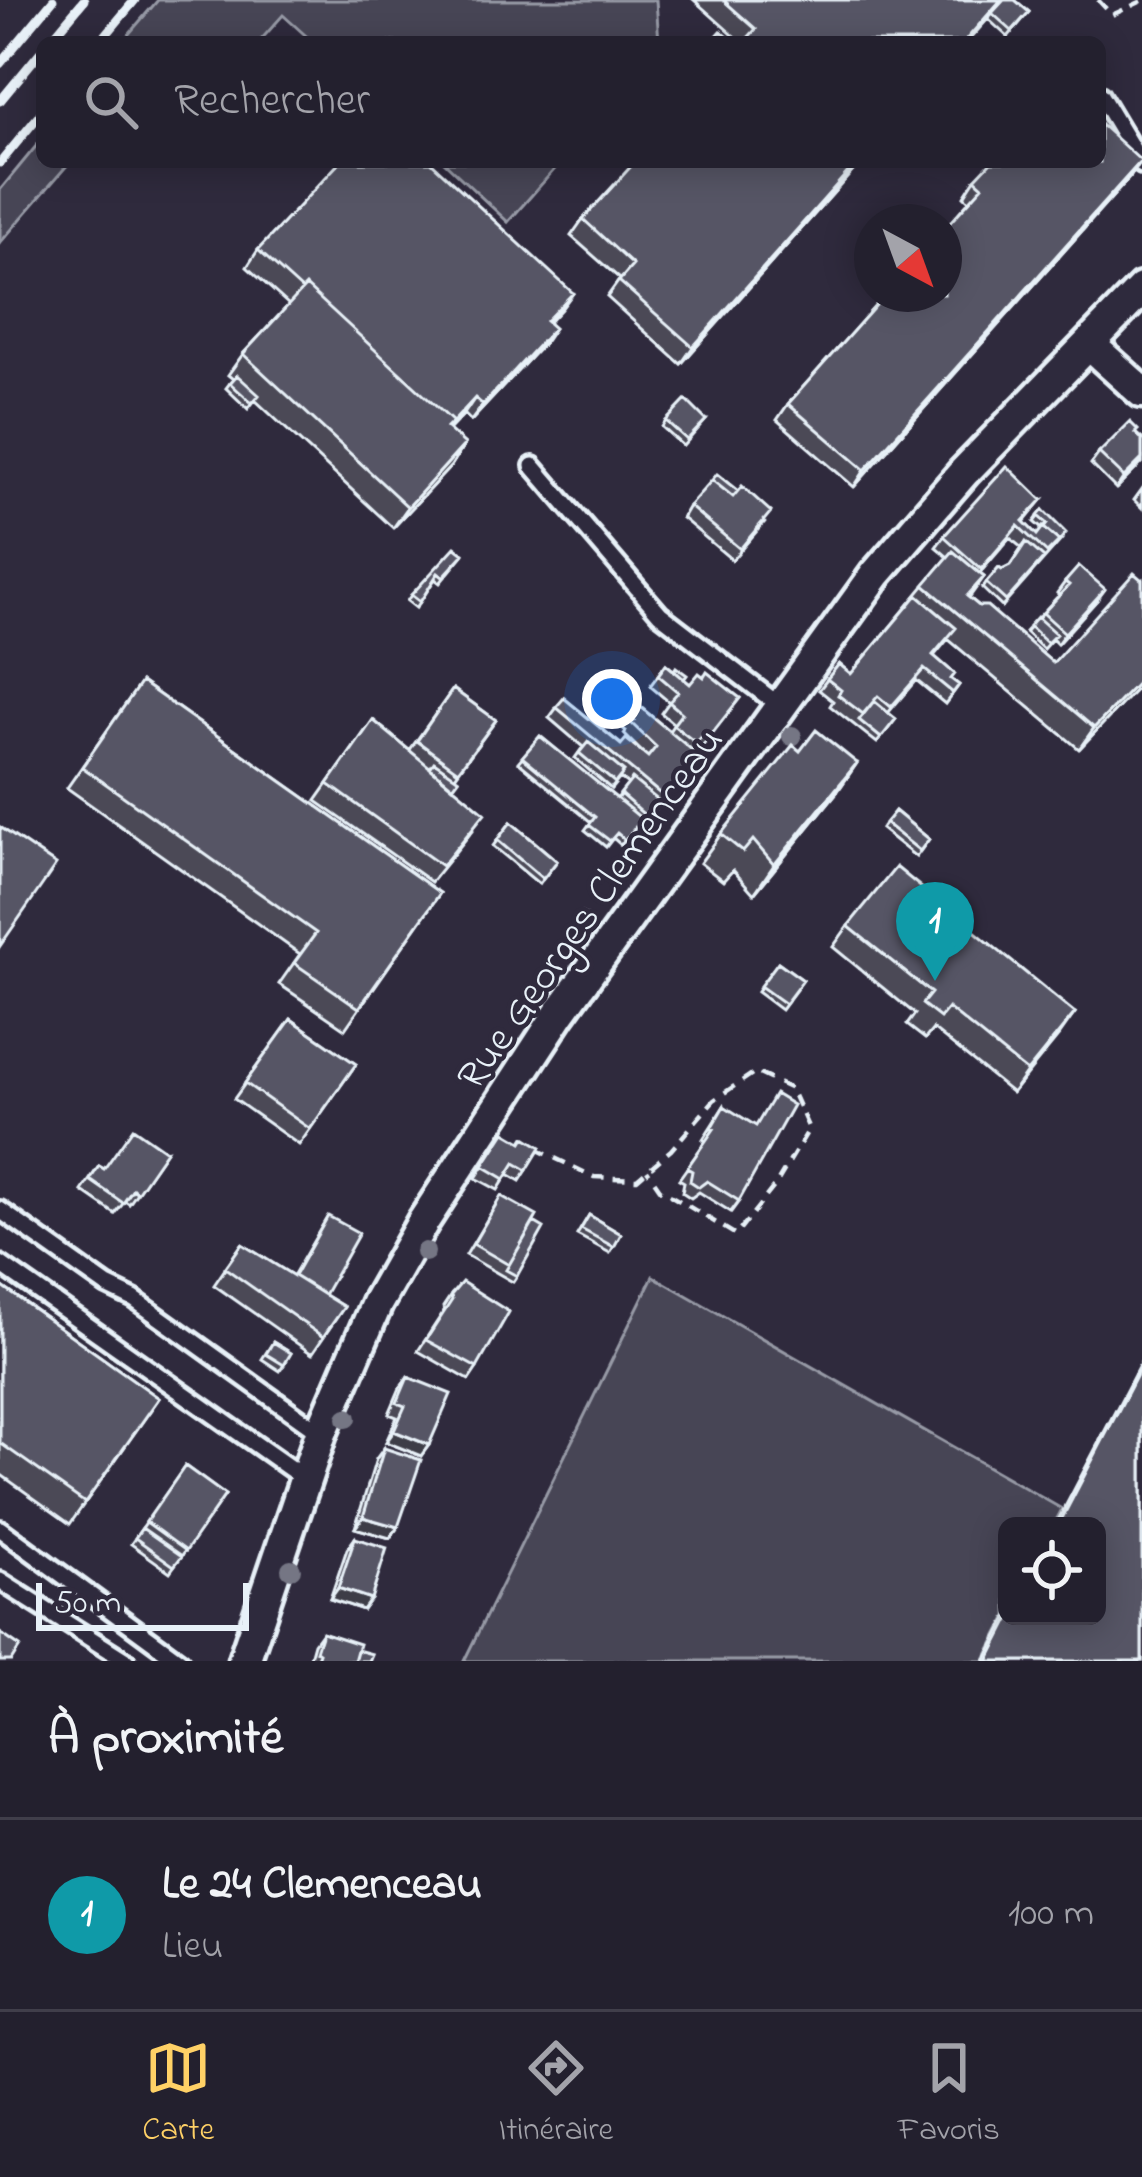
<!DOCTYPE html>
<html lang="fr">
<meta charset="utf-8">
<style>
:root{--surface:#23202e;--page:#2f2d3a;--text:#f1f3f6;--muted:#a3a3aa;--line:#403e4a;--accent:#ffd166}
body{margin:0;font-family:"Indie Flower",sans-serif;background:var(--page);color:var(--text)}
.controls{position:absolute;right:36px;bottom:36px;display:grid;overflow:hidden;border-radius:18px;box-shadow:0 6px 30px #0003}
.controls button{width:108px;height:108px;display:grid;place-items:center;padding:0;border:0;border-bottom:3px solid var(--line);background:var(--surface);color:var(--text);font:60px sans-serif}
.compass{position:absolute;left:854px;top:204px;width:108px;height:108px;border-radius:50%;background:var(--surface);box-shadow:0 6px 30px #0003;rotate:139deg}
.scale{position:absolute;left:36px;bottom:30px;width:213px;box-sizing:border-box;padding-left:12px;border:6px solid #e8f1f8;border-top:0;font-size:33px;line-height:42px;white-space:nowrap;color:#e8f1f8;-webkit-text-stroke:9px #2f2a3d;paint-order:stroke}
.you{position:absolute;left:612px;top:699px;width:42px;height:42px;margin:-30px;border:9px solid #fff;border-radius:50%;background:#1a73e8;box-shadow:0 0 0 18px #1a73e833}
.badge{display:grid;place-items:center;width:78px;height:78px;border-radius:50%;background:var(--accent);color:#fff;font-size:39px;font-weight:700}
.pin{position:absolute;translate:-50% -99px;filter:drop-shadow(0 3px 6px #0008)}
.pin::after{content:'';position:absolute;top:63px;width:42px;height:36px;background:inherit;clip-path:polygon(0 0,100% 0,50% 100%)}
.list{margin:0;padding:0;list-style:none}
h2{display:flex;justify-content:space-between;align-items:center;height:156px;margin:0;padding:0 48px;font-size:51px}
h2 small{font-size:39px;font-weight:400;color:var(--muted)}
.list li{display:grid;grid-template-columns:78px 1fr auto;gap:36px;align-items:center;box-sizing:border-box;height:192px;padding:0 48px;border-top:3px solid var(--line)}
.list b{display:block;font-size:45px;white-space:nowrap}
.list p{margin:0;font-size:39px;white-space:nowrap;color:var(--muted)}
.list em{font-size:39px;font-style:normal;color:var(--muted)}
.icon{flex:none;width:66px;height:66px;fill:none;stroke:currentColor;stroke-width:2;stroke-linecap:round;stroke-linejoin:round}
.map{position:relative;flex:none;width:1142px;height:1661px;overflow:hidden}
.search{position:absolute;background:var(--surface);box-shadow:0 6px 30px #0003;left:36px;right:36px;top:36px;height:132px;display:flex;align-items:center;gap:30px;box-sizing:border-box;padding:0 42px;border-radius:18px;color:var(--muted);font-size:45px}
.sheet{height:348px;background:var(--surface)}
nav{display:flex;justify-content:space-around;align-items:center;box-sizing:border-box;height:168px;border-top:3px solid var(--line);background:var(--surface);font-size:33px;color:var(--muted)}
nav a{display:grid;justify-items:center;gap:6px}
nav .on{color:var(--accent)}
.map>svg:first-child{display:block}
.green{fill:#464455;stroke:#979aa6;stroke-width:3}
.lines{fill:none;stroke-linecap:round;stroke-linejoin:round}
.service-casing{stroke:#e8f1f8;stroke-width:24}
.minor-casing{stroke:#e8f1f8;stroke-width:39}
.path{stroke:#e8f1f8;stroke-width:4.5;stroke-dasharray:12 9;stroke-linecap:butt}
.service{stroke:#2f2a3d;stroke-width:15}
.minor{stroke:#2f2a3d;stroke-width:30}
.rail{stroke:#e8f1f8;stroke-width:9}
.tree{fill:#757684}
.wall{fill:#4b4957;stroke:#e8f1f8;stroke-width:3}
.shaded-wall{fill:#3d3c47;stroke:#e8f1f8;stroke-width:3}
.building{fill:#575565;stroke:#e8f1f8;stroke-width:3}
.labels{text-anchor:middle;stroke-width:9;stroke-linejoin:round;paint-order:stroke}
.street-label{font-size:42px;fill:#e8f1f8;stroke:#2f2a3d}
</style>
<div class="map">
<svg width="1142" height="1661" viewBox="0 0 1142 1661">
<rect width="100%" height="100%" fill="#2f2a3d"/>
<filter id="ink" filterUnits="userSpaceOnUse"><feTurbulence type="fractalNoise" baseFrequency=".00833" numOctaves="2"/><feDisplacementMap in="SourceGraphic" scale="24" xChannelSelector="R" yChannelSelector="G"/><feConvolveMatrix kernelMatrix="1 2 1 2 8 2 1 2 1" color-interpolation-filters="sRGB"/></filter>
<g filter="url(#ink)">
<!-- green -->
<path class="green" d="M158,0H656L659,42H313L283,15L259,42H122Z
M42,139V162H70L0,243V190Z
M444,162H561L508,222Z
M653,1276L1062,1509L1053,1526H1007V1616L984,1661H464Z"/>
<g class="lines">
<defs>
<path id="service" d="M1100,95L1142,165
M533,466L660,614L780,706
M0,1210L107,1286L134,1299L321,1433
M0,1264L305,1479
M0,1529L180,1661
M0,1581L126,1661"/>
<path id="minor" d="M1090,345L1142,392
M244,1661L321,1433L377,1303L423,1222L559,1014L876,574L964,472L1142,289"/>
</defs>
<!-- service casing -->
<use href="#service" class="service-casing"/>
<!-- minor casing -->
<use href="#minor" class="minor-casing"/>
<!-- path -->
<path class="path" d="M1098,0L1112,15L1142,1
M536,1149L594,1177L637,1179L671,1150L714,1100L755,1072L791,1089L809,1129L776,1184L736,1235L660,1189L647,1170"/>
<!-- service -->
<use href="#service" class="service"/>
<!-- minor -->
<use href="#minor" class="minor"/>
<!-- rail -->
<path class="rail" d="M49,42L84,0
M100,42L135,0
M0,64L53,0
M0,101L42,50
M0,163L42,112"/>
</g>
<!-- trees -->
<g class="tree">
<circle cx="792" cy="736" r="10"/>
<circle cx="425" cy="1252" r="10"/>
<circle cx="347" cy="1418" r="10"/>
<circle cx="291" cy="1569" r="10"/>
</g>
<!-- wall -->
<path class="wall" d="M694,0H1015L1029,12L1008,37L988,19L967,42H741Z
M861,162L681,364L607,297L620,279L571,236L583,219Z
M1130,177L854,487L777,420L788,404L969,201L964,196L975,179Z
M258,250L573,293L548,322L543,344L471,421L464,414L449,430L465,444L451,466L393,528L255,400L248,409L226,388L233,379L228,375L243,354L289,305L247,267Z
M706,420L683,446L662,427L666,421Z
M1135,433L1142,439V463L1116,489L1091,464L1099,453Z
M1142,489V508L1134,500Z
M1042,500L1024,522L1037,535L1042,529L1034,522L1043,510L1062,539L1002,607L982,588L999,568L1002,570L1010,566L1022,548L1010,538L979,574L984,577L969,598L1053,663L1142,580V683L1079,749L948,639L934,656L951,679L959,685L945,704L916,680L888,713L896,719L877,743L830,706L833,701L819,690L839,664L851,674L948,557L936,547L944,536Z
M689,506L764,523L732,560L682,518Z
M464,554L440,583L435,579L416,608L407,601L411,595Z
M1065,582L1097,600L1057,644L1052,639L1043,649L1025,632L1059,595L1057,593Z
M666,664L690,684L704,677L740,698L701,748L697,744L692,750L690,766L644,823L641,820L621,845L613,838L606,847L585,830L591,822L518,762L540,736L617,799L628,784L620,778L611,789L575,758L583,747L549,718L564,698L622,745L646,756L624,734L626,731L585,697L602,675L669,731L674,724L661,713L669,702L650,686Z
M141,682L440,893L345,1029L279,984L300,954L67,788Z
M453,689L496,720L455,776L453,787L473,830L431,882L316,801L373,720L409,751Z
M800,751L857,763L837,792L754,894L733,870L723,881L700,863L721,834Z
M895,811L929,839L916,857L881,829Z
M511,822L557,861L539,884L493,846Z
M581,913L589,917L578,934L571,929Z
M848,926L1075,1013L1012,1093L933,1029L925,1039L907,1025L915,1014L833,947Z
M778,962L803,980L781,1010L757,992Z
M291,1019L356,1064L299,1145L234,1099Z
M724,1106L739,1201L731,1212L699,1192L691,1198L682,1192L684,1182L679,1179L706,1141L703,1139Z
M505,1132L527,1170L520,1181L508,1174L498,1190L476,1178Z
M166,1151L129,1204L125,1201L115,1214L82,1191L99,1166L104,1169Z
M501,1196L534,1222L517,1276L513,1282L466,1255Z
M589,1215L621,1234L610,1253L577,1235Z
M328,1216L324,1295L344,1307L312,1354L214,1285L242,1244L293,1276Z
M0,1285L159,1398L70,1524L0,1474Z
M451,1295L477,1368L469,1380L418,1351L444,1311L443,1307Z
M273,1342L291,1353L280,1371L262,1359Z
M1142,1360V1661H985L1008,1616H1097V1526H1055Z
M408,1377L429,1445L421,1456L386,1442L397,1417L389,1414L400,1388Z
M384,1448L398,1527L390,1538L355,1528L376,1459Z
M185,1466L225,1495L170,1572L131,1544Z
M355,1538L371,1599L363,1610L330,1599L347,1549Z
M322,1632L357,1650L369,1661H309L314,1643Z"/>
<!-- shaded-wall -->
<path class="shaded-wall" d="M1001,0H1004L967,42H964Z
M1141,161L1130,177L854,487L865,470Z
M857,162H861L681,364L693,347Z
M573,293L561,309L535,337L546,321Z
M554,328L543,344L471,421L483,405Z
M475,398L464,414L442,437L449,426Z
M465,444L451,466L393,528L408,507Z
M1142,459V463L1116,489L1124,477Z
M1105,589L1097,600L1057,644L1065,633Z
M1142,678V683L1079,749L1094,728Z
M857,763L837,792L754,894L774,865Z
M1075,1013L1060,1034L1012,1093L1027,1072Z
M394,1431L429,1445L421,1456L386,1442Z
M363,1517L398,1527L390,1538L355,1528Z
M338,1588L371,1599L363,1610L330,1599Z"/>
<!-- building -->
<path class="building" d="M723,0H1001L964,42H744L756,29Z
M1004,0H1015L1029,12L1012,31L992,13Z
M721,31L734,42H711Z
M1100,124L1141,161L865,470L788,404L886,294H944V229L983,186L975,179L991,162H1100Z
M340,162H431L573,293L546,321L554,328L483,405L475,398L453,422L306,286L302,290L258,250Z
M635,162H857L693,347L619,281L633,265L583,219Z
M306,286L453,422L447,428L465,444L408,507L243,354Z
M237,375L259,395L252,403L230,383Z
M686,400L706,420L687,440L666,421Z
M1130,422L1138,430L1135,433L1142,439V459L1124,477L1099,453Z
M1007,466L1042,500L1023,521L1037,535L1043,527L1059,541L1047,553L1018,526L981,569L944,536Z
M717,474L738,491L733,497L712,480Z
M712,480L733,497L742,486L771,512L740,549L689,506Z
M1043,510L1066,533L1055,546L1059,541L1044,528L1047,524L1038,516Z
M1026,542L1044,558L1006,601L986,583L999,568L1002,570L1010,566Z
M455,547L464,554L443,577L438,573L420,602L411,595Z
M953,551L984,577L967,596L979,606H987L1053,663L1134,573L1142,580V678L1094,728L924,585Z
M1079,566L1105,589L1065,633L1043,613L1069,585L1065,582Z
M917,595L956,628L933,655L955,674L951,679L959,685L953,693L924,669L891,707L878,696L863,714L838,695L841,690L827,679L839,664L851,674Z
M1037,617L1056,634L1047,643L1029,626Z
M666,664L690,684L699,673L704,677L707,672L740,698L709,737L705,733L696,743L673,725L682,713L669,702L678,692L658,675Z
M676,667L687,675L684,679L674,670Z
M602,675L698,755L664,797L556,707L564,698L621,745L626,739L648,757L656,747L631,723L634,721L593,686Z
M141,682L440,893L359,1008L294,963L316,933L82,767Z
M453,689L496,720L458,771L417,741Z
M874,701L896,719L881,738L859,720Z
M373,720L485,813L442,866L328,784Z
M816,730L857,763L774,865L753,840L743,852L721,834L793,745L800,751Z
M540,736L642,819L625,840L617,833L610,841L589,825L595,817L522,757Z
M588,742L624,772L615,783L579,753Z
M434,762L459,779L453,787L430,768Z
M632,779L660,802L648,818L620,794Z
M895,811L929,839L920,851L885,823Z
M511,822L557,861L543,879L497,840Z
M0,827L56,865L0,946Z
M896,867L1075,1013L1027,1072L948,1008L940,1018L922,1004L931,993L848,926Z
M581,913L589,917L582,928L575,924Z
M778,962L803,980L785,1004L760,986Z
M291,1019L356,1064L310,1129L245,1083Z
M775,1094L793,1105L739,1201L707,1181L699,1187L690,1181L692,1171L687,1168L714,1129L711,1128L724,1106L756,1126Z
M133,1128L166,1151L137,1193L133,1189L123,1203L90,1180L99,1166L104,1169Z
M505,1132L522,1142L525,1137L541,1147L527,1170L515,1163L505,1179L483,1166Z
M501,1196L537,1216L509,1265L473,1244Z
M589,1215L621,1234L614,1247L581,1229Z
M328,1216L359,1233L324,1295L294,1276Z
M534,1222L544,1228L517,1276L506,1270Z
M242,1244L344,1307L323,1337L225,1268Z
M462,1282L509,1312L477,1368L426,1340L452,1300L451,1295Z
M0,1285L159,1398L85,1503L0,1443Z
M273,1342L291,1353L284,1365L266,1354Z
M1142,1365V1661H988L1011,1616H1097V1526H1058Z
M408,1377L451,1394L429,1445L394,1431L405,1406L397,1403Z
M384,1448L421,1460L398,1527L363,1517Z
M185,1466L225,1495L186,1551L146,1522Z
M142,1528L182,1556L174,1566L135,1538Z
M355,1538L387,1548L371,1599L338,1588Z
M322,1632L359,1644L354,1661H316L319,1653L316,1651Z
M0,1633L20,1647L11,1661H0Z
M357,1650L372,1654L369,1661H354Z"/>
</g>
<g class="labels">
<!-- street labels -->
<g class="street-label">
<text transform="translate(588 907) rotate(-55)" y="15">Rue Georges Clemenceau</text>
</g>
</g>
</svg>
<div class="controls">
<button><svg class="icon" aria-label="locate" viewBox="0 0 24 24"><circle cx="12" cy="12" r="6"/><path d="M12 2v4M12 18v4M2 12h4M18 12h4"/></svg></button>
</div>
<svg class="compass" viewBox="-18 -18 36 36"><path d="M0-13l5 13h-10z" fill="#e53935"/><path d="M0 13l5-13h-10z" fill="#a3a3aa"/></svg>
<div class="scale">50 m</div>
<div class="you"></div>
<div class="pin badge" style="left:935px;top:981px;background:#0f9aa8">1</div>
<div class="search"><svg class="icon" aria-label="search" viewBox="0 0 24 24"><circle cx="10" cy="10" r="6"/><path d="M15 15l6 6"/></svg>Rechercher</div>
</div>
<section class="sheet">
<h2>À proximité<small></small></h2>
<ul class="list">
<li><span class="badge" style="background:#0f9aa8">1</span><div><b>Le 24 Clemenceau</b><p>Lieu</p></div><em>100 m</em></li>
</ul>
</section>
<nav>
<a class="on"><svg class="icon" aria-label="map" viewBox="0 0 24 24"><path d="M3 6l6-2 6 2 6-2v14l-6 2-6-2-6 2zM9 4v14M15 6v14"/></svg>Carte</a>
<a><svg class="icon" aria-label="directions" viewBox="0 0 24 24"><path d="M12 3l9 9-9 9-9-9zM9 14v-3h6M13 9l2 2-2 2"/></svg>Itinéraire</a>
<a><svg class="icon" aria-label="saved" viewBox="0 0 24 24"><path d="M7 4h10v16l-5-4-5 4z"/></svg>Favoris</a>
</nav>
